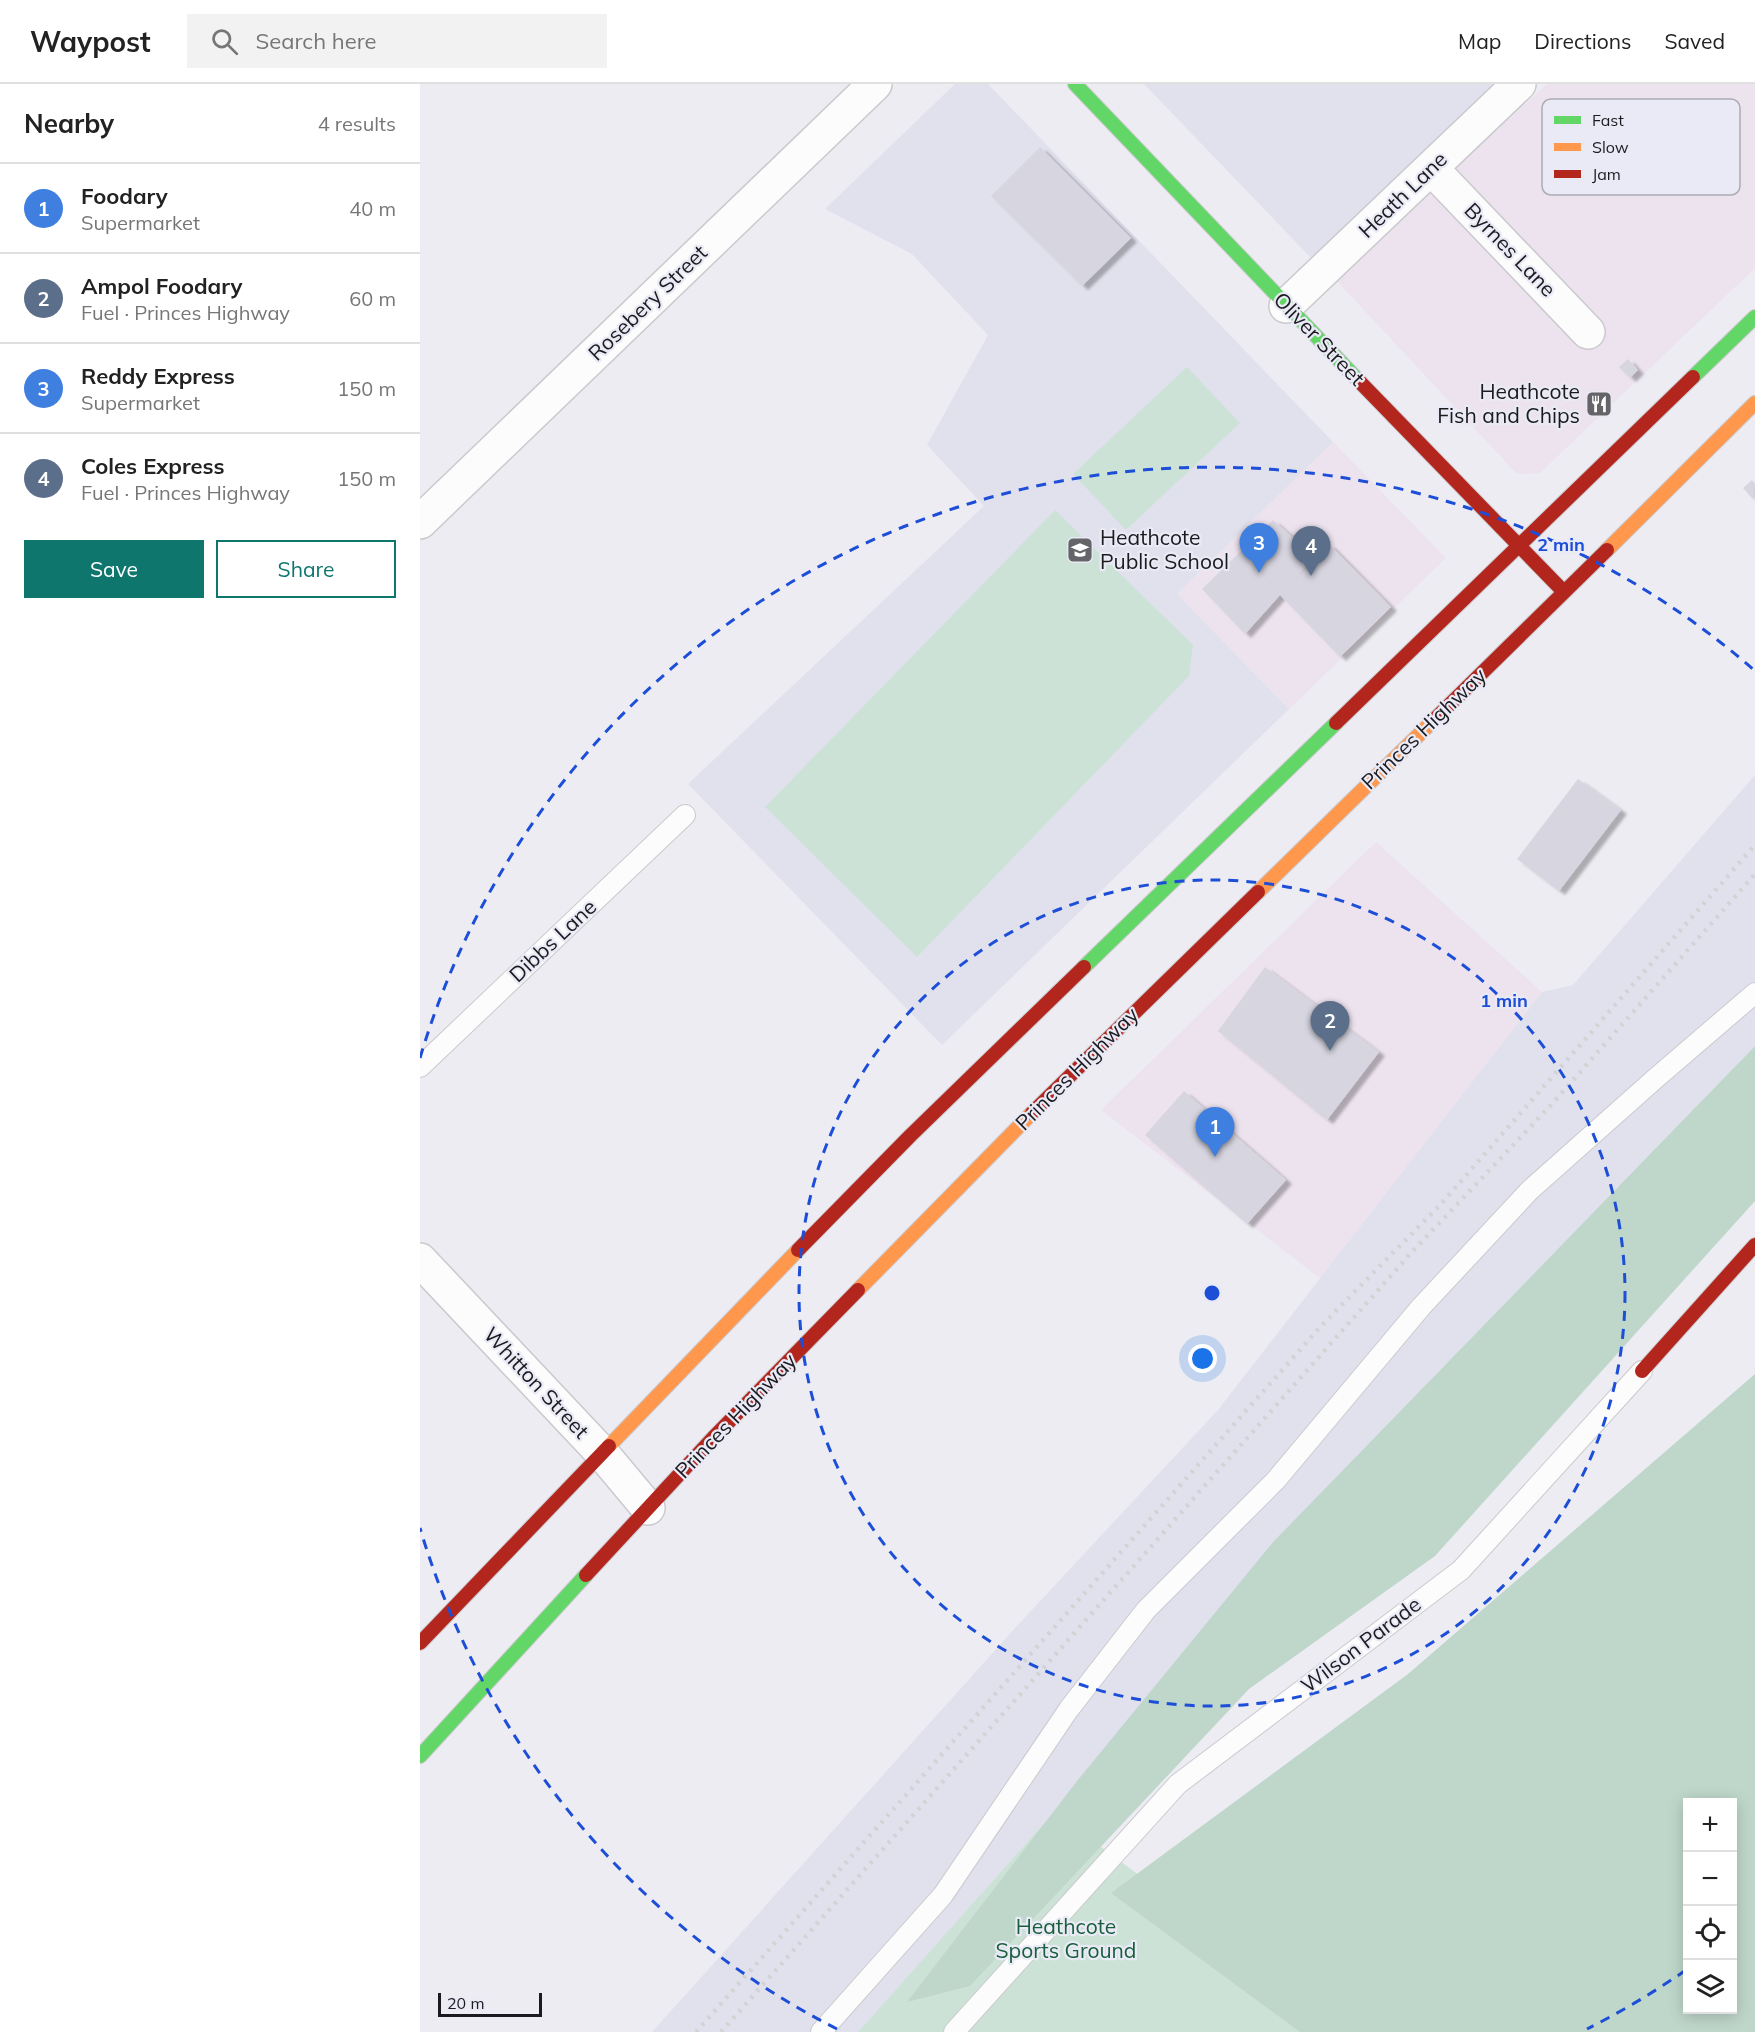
<!DOCTYPE html>
<meta charset="utf-8">
<style>
:root{--surface:#fff;--page:#f2f2f2;--text:#222;--muted:#767676;--line:#e0e0e0;--accent:#0f766e}
body{margin:0;font-family:Mulish,sans-serif;background:var(--page);color:var(--text)}
.controls{position:absolute;right:18px;bottom:18px;display:grid;overflow:hidden;border-radius:0px;box-shadow:0 3px 15px #0003}
.controls button{width:54px;height:54px;display:grid;place-items:center;padding:0;border:0;border-bottom:2px solid var(--line);background:var(--surface);color:var(--text);font:30px sans-serif}
.scale{position:absolute;left:18px;bottom:15px;width:104px;box-sizing:border-box;padding-left:6px;border:3px solid #1b1b1f;border-top:0;font-size:16px;line-height:21px;white-space:nowrap;color:#1b1b1f;-webkit-text-stroke:4px #e9eaf5;paint-order:stroke}
.you{position:absolute;left:783px;top:1275px;width:21px;height:21px;margin:-15px;border:4px solid #fff;border-radius:50%;background:#1a73e8;box-shadow:0 0 0 9px #1a73e833}
.badge{display:grid;place-items:center;width:39px;height:39px;border-radius:50%;background:var(--accent);color:#fff;font-size:20px;font-weight:700}
.pin{position:absolute;translate:-50% -50px;filter:drop-shadow(0 2px 3px #0008)}
.pin::after{content:'';position:absolute;top:32px;width:21px;height:18px;background:inherit;clip-path:polygon(0 0,100% 0,50% 100%)}
.list{margin:0;padding:0;list-style:none}
h2{display:flex;justify-content:space-between;align-items:center;height:78px;margin:0;padding:0 24px;font-size:26px}
h2 small{font-size:20px;font-weight:400;color:var(--muted)}
.list li{display:grid;grid-template-columns:39px 1fr auto;gap:18px;align-items:center;box-sizing:border-box;height:90px;padding:0 24px;border-top:2px solid var(--line)}
.list b{display:block;font-size:22px;white-space:nowrap}
.list p{margin:0;font-size:20px;white-space:nowrap;color:var(--muted)}
.list em{font-size:20px;font-style:normal;color:var(--muted)}
.actions{display:flex;gap:12px;padding:18px 24px}
.actions a{flex:1;padding:14px 0;border:2px solid var(--accent);border-radius:0px;text-align:center;font-size:21px;color:var(--accent)}
.actions .main{background:var(--accent);color:#fff}
.icon{flex:none;width:33px;height:33px;fill:none;stroke:currentColor;stroke-width:2;stroke-linecap:round;stroke-linejoin:round}
.map{position:relative;flex:none;width:1335px;height:1948px;overflow:hidden}
header{display:flex;align-items:center;gap:36px;box-sizing:border-box;height:84px;padding:0 30px;background:var(--surface);border-bottom:2px solid var(--line)}
header strong{font-size:28px}
nav{display:flex;gap:33px;margin-inline-start:auto;font-size:21px}
.search{width:420px;height:54px;background:var(--page);display:flex;align-items:center;gap:15px;box-sizing:border-box;padding:0 21px;border-radius:0px;color:var(--muted);font-size:22px}
main{display:flex}
aside{flex:1;background:var(--surface)}
.map>svg:first-child{display:block}
.commercial{fill:#ede3ef}
.built{fill:#e1e1ee}
.green{fill:#cce2d6}
.forest{fill:#bfd7cb;fill-rule:evenodd}
.building{fill:#d7d5e0;filter:url(#shadow)}
.lines{fill:none;stroke-linecap:round;stroke-linejoin:round}
.lane-casing{stroke:#cacace;stroke-width:22}
.street-casing{stroke:#cacace;stroke-width:36}
.fast-casing{stroke:#cacace;stroke-width:16}
.slow-casing{stroke:#cacace;stroke-width:16}
.jam-casing{stroke:#cacace;stroke-width:16}
.lane{stroke:#fcfcfd;stroke-width:20}
.street{stroke:#fcfcfd;stroke-width:33}
.fast{stroke:#63d668;stroke-width:14}
.slow{stroke:#ff974d;stroke-width:14}
.jam{stroke:#b3261e;stroke-width:14}
.rail{stroke:#d3d3d5;stroke-width:4.5;stroke-dasharray:3 6;stroke-linecap:butt}
.ring{fill:none;stroke:#1d4ed8;stroke-width:3;stroke-dasharray:10 8}
.labels{text-anchor:middle;stroke-width:4.5;stroke-linejoin:round;paint-order:stroke}
.street-label{font-size:21px;fill:#1b1b1f;stroke:#e9eaf5}
.poi-label{font-size:21px;fill:#1b1b1f;stroke:#e9eaf5;text-anchor:end}
.park-label{font-size:21px;fill:#185e3b;stroke:#e9eaf5}
.key{fill:#e9eaf5;stroke:#abacb5;stroke-width:1.5}
.key-label{font-size:16px;fill:#1b1b1f}
.centre{fill:#1d4ed8;stroke:#e9eaf5;stroke-width:3}
.ring-label{font-size:18px;text-anchor:middle;font-weight:bold;fill:#1d4ed8;stroke:#e9eaf5;stroke-width:4.5;stroke-linejoin:round;paint-order:stroke}
</style>
<header>
<strong>Waypost</strong>
<div class="search"><svg class="icon" aria-label="search" viewBox="0 0 24 24"><circle cx="10" cy="10" r="6"/><path d="M15 15l6 6"/></svg>Search here</div>
<nav><a>Map</a><a>Directions</a><a>Saved</a></nav>
</header>
<main>
<aside>
<h2>Nearby<small>4 results</small></h2>
<ul class="list">
<li><span class="badge" style="background:#3f7fe0">1</span><div><b>Foodary</b><p>Supermarket</p></div><em>40 m</em></li>
<li><span class="badge" style="background:#5c6f8a">2</span><div><b>Ampol Foodary</b><p>Fuel · Princes Highway</p></div><em>60 m</em></li>
<li><span class="badge" style="background:#3f7fe0">3</span><div><b>Reddy Express</b><p>Supermarket</p></div><em>150 m</em></li>
<li><span class="badge" style="background:#5c6f8a">4</span><div><b>Coles Express</b><p>Fuel · Princes Highway</p></div><em>150 m</em></li>
</ul>
<div class="actions"><a class="main">Save</a><a>Share</a></div>
</aside>
<div class="map">
<svg width="1335" height="1948" viewBox="0 0 1335 1948">
<defs>
<filter id="shadow"><feDropShadow dx="6" dy="4" stdDeviation="1.5" flood-color="#0004"/></filter>
</defs>
<rect width="100%" height="100%" fill="#ececf2"/>
<!-- commercial -->
<path class="commercial" d="M1127,0H1335V184L1120,389L1097,390L915,195Z
M913,358L1026,474L869,625L757,510Z
M956,758L1122,908L905,1198L681,1026Z"/>
<!-- built -->
<path class="built" d="M535,0H568L913,358L757,510L869,625L522,961L268,700L564,422L507,361L568,251L492,170L405,125Z
M724,0H1078L894,177Z
M1335,691V962L853,1458L634,1728L438,1948H232L596,1543L798,1326L1122,908L1153,901Z"/>
<!-- green -->
<path class="green" d="M767,283L820,339L706,446L653,390Z
M635,426L773,561L769,592L497,873L345,723Z
M634,1728L930,1948H438Z"/>
<!-- forest -->
<path class="forest" d="M1335,962V1117L1015,1472L829,1605L550,1902L487,1918L657,1697L853,1458Z
M1335,1290V1948H880L691,1809L988,1590ZM1312,1718V1926H1268V1718Z"/>
<!-- building -->
<path class="building" d="M620,63L711,154L662,202L571,112Z
M1208,275L1218,286L1210,294L1199,283Z
M1332,396L1335,400L1334,416L1323,404Z
M853,436L895,473L874,497L909,460L971,523L920,573L860,511L825,550L782,505Z
M1158,695L1201,726L1139,807L1097,775Z
M845,883L959,968L907,1036L798,947Z
M764,1007L866,1096L827,1140L725,1051Z"/>
<g class="lines">
<defs>
<path id="lane" d="M0,983L265,731
M401,1948L523,1811L649,1625L726,1526L856,1396L1001,1223L1110,1106L1236,994L1335,909
M534,1948L758,1700L1041,1486L1222,1287"/>
<path id="street" d="M1011,84L1168,248
M866,222L1099,0
M0,438L455,0
M0,1176L182,1369L228,1424"/>
<path id="fast" d="M655,0L938,296
M1273,293L1335,233
M664,883L916,639
M0,1672L166,1491"/>
<path id="slow" d="M1187,466L1335,319
M838,808L1017,633
M438,1206L612,1029
M189,1362L378,1166"/>
<path id="jam" d="M938,296L1144,508
M1017,633L1187,466
M916,639L1273,293
M612,1029L838,808
M378,1166L490,1052L664,883
M1222,1287L1335,1161
M166,1491L293,1354L438,1206
M0,1559L189,1362"/>
</defs>
<!-- lane casing -->
<use href="#lane" class="lane-casing"/>
<!-- street casing -->
<use href="#street" class="street-casing"/>
<!-- fast casing -->
<use href="#fast" class="fast-casing"/>
<!-- slow casing -->
<use href="#slow" class="slow-casing"/>
<!-- jam casing -->
<use href="#jam" class="jam-casing"/>
<!-- lane -->
<use href="#lane" class="lane"/>
<!-- street -->
<use href="#street" class="street"/>
<!-- fast -->
<use href="#fast" class="fast"/>
<!-- slow -->
<use href="#slow" class="slow"/>
<!-- jam -->
<use href="#jam" class="jam"/>
<!-- rail -->
<path class="rail" d="M276,1948L902,1241L1021,1120L1335,761
M301,1948L991,1169L1131,1021L1335,790"/>
</g>
<!-- distance rings -->
<g class="ring">
<circle cx="792" cy="1209" r="413"/>
<path d="M1266 1886A826 826 0 0 1 1167 1945M417 1945A826 826 0 0 1 0 1444M0 974A826 826 0 0 1 1334 586"/>
</g>
<!-- icons -->
<defs>
<symbol id="restaurant-square" viewBox="-11 -11 22 22"><rect x="-9" y="-9" width="18" height="18" rx="4" fill="#646469" stroke="#e9eaf5"/><path d="M-5-6h1v4h1v-4h1v4h1v-4h1v5L-1.5 .5V6h-2V.5L-5-1ZM5-6V6H3V1.5H1.5Q1.5-4 5-6Z" fill="#fff"/></symbol>
<symbol id="school-square" viewBox="-11 -11 22 22"><rect x="-9" y="-9" width="18" height="18" rx="4" fill="#646469" stroke="#e9eaf5"/><path d="M0-5L7-2L0 1L-7-2ZM-4 1L0 2.5L4 1V4Q0 6-4 4Z" fill="#fff"/></symbol>
</defs>
<g fill-rule="evenodd">
<use href="#restaurant-square" x="1164" y="305" width="30" height="30"/>
<use href="#school-square" x="645" y="451" width="30" height="30"/>
</g>
<g class="labels">
<!-- street labels -->
<g class="street-label">
<text transform="translate(983 111) rotate(-44)" y="7">Heath Lane</text>
<text transform="translate(1090 166) rotate(46)" y="7">Byrnes Lane</text>
<text transform="translate(228 219) rotate(-44)" y="7">Rosebery Street</text>
<text transform="translate(899 255) rotate(46)" y="7">Oliver Street</text>
<text transform="translate(1004 645) rotate(-44)" y="7">Princes Highway</text>
<text transform="translate(133 857) rotate(-43)" y="7">Dibbs Lane</text>
<text transform="translate(657 985) rotate(-45)" y="7">Princes Highway</text>
<text transform="translate(116 1299) rotate(47)" y="7">Whitton Street</text>
<text transform="translate(316 1332) rotate(-46)" y="7">Princes Highway</text>
<text transform="translate(941 1561) rotate(-37)" y="7">Wilson Parade</text>
</g>
<!-- poi labels -->
<g class="poi-label">
<text x="1160" y="315">Heathcote<tspan x="1160" dy="24">Fish and Chips</tspan></text>
<text x="680" y="461" text-anchor="start">Heathcote<tspan x="680" dy="24">Public School</tspan></text>
</g>
<!-- park labels -->
<g class="park-label">
<text x="646" y="1850">Heathcote<tspan x="646" dy="24">Sports Ground</tspan></text>
</g>
</g>
<!-- legend -->
<rect x="1122" y="15" width="198" height="96" rx="9" class="key"/>
<rect x="1134" y="32" width="27" height="8" fill="#63d668"/>
<rect x="1134" y="59" width="27" height="8" fill="#ff974d"/>
<rect x="1134" y="86" width="27" height="8" fill="#b3261e"/>
<g class="key-label">
<text x="1172" y="42">Fast</text>
<text x="1172" y="69">Slow</text>
<text x="1172" y="96">Jam</text>
</g>
<circle cx="792" cy="1209" r="9" class="centre"/>
<g class="ring-label">
<text x="1141" y="467">2 min</text>
<text x="1084" y="923">1 min</text>
</g>
</svg>
<div class="controls">
<button>+</button>
<button>−</button>
<button><svg class="icon" aria-label="locate" viewBox="0 0 24 24"><circle cx="12" cy="12" r="6"/><path d="M12 2v4M12 18v4M2 12h4M18 12h4"/></svg></button>
<button><svg class="icon" aria-label="layers" viewBox="0 0 24 24"><path d="M12 4l9 5-9 5-9-5zM3 14l9 5 9-5"/></svg></button>
</div>
<div class="scale">20 m</div>
<div class="you"></div>
<div class="pin badge" style="left:795px;top:1073px;background:#3f7fe0">1</div>
<div class="pin badge" style="left:910px;top:967px;background:#5c6f8a">2</div>
<div class="pin badge" style="left:839px;top:489px;background:#3f7fe0">3</div>
<div class="pin badge" style="left:891px;top:492px;background:#5c6f8a">4</div>
</div>
</main>
